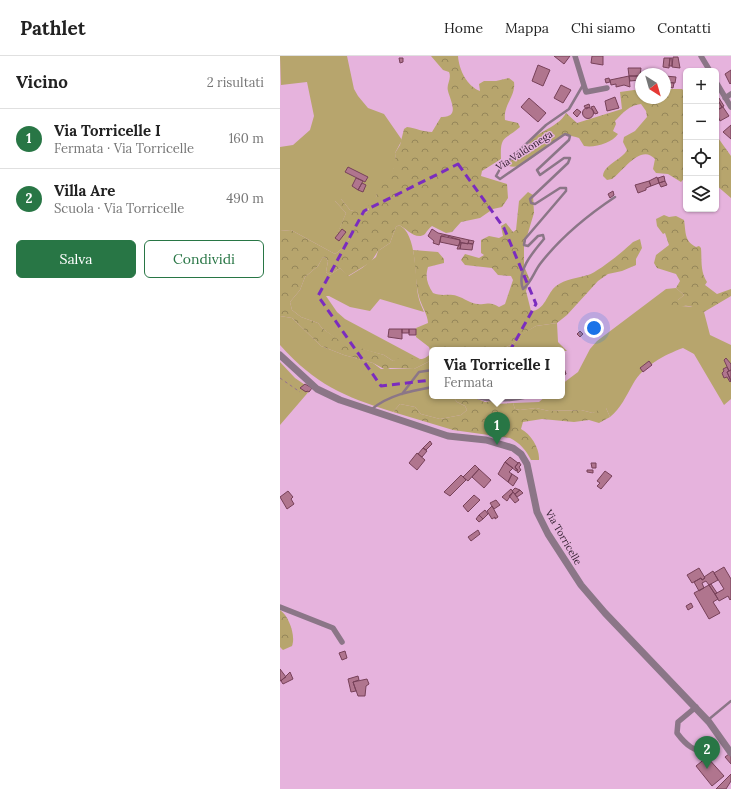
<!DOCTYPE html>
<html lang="it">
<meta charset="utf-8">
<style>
:root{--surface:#fff;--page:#f2f2f2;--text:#222;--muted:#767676;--line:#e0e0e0;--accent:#287645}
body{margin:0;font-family:Lora,serif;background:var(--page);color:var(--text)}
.controls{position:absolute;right:12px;top:12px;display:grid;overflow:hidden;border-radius:6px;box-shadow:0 1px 3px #0004}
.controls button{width:36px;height:36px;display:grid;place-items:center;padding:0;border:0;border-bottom:1px solid var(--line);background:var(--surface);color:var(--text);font:20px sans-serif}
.compass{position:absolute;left:355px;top:12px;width:36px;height:36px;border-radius:50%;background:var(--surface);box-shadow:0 1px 3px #0004;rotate:143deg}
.you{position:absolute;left:314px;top:272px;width:14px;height:14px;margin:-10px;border:3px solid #fff;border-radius:50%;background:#1a73e8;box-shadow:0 0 0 6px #1a73e833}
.badge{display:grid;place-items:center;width:26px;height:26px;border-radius:50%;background:var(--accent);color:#fff;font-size:13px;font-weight:700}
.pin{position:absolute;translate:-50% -33px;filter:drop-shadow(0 1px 2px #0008)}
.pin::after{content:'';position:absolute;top:21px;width:14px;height:12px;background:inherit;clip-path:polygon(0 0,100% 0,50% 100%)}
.popup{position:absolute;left:149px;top:291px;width:136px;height:52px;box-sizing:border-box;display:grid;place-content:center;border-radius:6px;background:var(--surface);filter:drop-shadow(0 1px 3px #0005);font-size:13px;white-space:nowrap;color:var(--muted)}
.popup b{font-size:15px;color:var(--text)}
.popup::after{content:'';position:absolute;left:50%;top:100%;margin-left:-8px;border:8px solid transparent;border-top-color:var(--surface)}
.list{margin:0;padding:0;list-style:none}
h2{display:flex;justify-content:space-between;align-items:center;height:52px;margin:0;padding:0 16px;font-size:17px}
h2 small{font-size:13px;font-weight:400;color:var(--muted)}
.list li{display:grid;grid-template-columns:26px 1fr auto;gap:12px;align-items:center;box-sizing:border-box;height:60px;padding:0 16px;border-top:1px solid var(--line)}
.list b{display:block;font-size:15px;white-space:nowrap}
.list p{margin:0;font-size:13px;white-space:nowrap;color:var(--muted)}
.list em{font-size:13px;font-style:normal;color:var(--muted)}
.actions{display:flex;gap:8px;padding:12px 16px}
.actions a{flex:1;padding:9px 0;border:1px solid var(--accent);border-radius:6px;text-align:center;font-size:14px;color:var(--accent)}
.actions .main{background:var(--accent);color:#fff}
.icon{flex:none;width:22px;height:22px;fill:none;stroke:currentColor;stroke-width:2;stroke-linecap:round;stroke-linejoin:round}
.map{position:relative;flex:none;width:451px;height:733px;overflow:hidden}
header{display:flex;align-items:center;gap:24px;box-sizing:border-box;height:56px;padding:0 20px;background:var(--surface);border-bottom:1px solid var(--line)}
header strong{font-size:19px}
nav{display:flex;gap:22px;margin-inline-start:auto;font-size:14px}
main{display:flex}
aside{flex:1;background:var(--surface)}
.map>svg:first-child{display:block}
.green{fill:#b7a56d}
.forest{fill:url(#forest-crowns)}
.building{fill:#b0758e;stroke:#774159}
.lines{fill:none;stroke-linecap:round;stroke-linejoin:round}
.path{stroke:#967190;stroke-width:1;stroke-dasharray:3 3;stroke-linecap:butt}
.service{stroke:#8b7687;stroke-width:2.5}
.minor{stroke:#8b7687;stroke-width:5.5}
.tertiary{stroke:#8b7687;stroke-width:7}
.marked{fill:none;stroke:#7b2cbf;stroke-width:3;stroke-dasharray:8 5;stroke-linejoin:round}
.labels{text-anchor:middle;stroke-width:3;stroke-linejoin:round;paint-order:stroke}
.street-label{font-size:10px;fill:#301d2d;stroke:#e6b3dd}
</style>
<header>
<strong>Pathlet</strong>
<nav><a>Home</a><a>Mappa</a><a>Chi siamo</a><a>Contatti</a></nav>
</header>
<main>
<aside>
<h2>Vicino<small>2 risultati</small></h2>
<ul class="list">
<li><span class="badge">1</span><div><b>Via Torricelle I</b><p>Fermata · Via Torricelle</p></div><em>160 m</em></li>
<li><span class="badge">2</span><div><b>Villa Are</b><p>Scuola · Via Torricelle</p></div><em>490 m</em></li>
</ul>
<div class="actions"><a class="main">Salva</a><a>Condividi</a></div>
</aside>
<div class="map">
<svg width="451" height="733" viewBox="0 0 451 733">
<defs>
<pattern id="forest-crowns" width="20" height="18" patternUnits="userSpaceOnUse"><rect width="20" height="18" fill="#b7a56d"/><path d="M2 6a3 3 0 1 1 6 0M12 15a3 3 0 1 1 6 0" fill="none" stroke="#95865a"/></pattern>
</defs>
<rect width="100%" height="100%" fill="#e6b3dd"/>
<!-- green -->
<path class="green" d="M0,0H67L74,33L78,40L88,52L104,58L122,84L115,97L116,107L112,117L107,126L96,135L97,140L85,158L70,154L61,143L55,145L66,157L57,179L70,173C71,186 65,191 55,198L11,174L0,175V91L13,89L30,74L34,60L27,26L1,29Z
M119,169C137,177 135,221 138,239C139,245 142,251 144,256L100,243L90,255L70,251L49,240H46L57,256L65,263L140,303L136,305L129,302L113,305L104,299L63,288L42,272L38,267L21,261L12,254L10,246L20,234L25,221L38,210L43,201L46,202L48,205L46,216L50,219L60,212L69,220L82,212L96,201L98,195L110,187L116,171Z
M396,232L404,239L398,244L401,250L417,251L424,256L430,279L451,289V343L444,349L414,298L403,292C384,299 363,310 353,328C346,340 341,352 330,361L326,352L313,357L301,354L269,355L256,352L240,354L235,353L233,347L259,346L266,340H282V328L298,316L310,293L317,285L386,233Z
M0,260L12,262L41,290L64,299L93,307L101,313H134L152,304V340H180L174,342L177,346L185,350L187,354L181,359L160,363L141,358L135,351L120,348L113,356C63,340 36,329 0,289Z
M277,267L278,286L287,295L222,294L240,283V279L256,270Z
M0,306L15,322L31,333L0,369Z"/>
<!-- forest -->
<path class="forest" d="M151,0H178C179,14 187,30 200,35L199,28L204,25H216L229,22L234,26C236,40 223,49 225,64L238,67L240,71C224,85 220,79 221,103L202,115L201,120L227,128L228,142L222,151L213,153L200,162L181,166L172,176L166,177L152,170C149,172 147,175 145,178C136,185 126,172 119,169L116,171L110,187L98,195L91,206L68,220L60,212L50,219L46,216L48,205L46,202L43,201L38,210L25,221L20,234L10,246L12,254L21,261L38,267L42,272L63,287L104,299L113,305C116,304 119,301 123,301C133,301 142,308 151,297L149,291L136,281V272L148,267C148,259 141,249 139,241C135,226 136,209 133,194L158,196L164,203V207L148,211C145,221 147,228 153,237C163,241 168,237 177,240C184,242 191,248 198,248C208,249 209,245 219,251L225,248L233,224L231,220L218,219L212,212L185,209L181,204L185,198L199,202L204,199L201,197V184L209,180L219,182L223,180L221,170L226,167L233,176L236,174L239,145L248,136L253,139L254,157L244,190V210L250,224L246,235L251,255C265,255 267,237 276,230C285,223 298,222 308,219C318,216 345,194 353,186L360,183L362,192L356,203V209L342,215L328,218L318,225L287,259L277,267L256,270L241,279L240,283L222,294H152V304L134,313L110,312L106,314L93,307L64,299L41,290L12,262L0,260V175L11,174L55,198C65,191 71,186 70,174L58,181L57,178L66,157L55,145V141L61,143L70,154L86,157L89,153L88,146L93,144L97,140L95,135C108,124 117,114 115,97L120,89L124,73L127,71C136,72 143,76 152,76L161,61C181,62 170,44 168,35C166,28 172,23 169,16L163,14Z
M361,33V42H385V33H402L406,38V117L404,118L406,120L401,126L388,118L376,117L373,113L375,103C361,87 343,115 332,123L327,124L323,120C324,108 342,104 347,94L343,86L344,81L355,75L367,61L366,55L361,48C349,49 343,57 335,65L336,68L333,75L338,78C332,87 315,92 304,90L299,82C295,81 290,79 286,79C268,83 246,116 229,110V106L247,92C249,77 278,73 286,57L297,67L342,53L340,36Z
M436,79L451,100V142L436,129Z
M384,159L389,161L396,160L404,164C406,176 404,185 416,191L419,190L421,192C422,204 420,215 427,226L425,229L437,238L451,233V240L424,256C414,252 407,246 396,253L387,247L391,243L398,244L404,239L396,232L400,225L396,218L377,212L374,207L376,199L389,189L385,177L383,178L377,170L376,163Z
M180,340H190L205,346L216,344L218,348L233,347L235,353L240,354L256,352L269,355L301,354L313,357L323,351L326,352L330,361L319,367L309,364L294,366L262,363L243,366L241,373C251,378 260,393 259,404H251C246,394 240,387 230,382L173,374L113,356L120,348L135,351L141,358L160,363L181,359L187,354L185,350L177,346L174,342Z
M0,554C9,560 16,580 12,590L3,594L0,591Z"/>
<!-- building -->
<path class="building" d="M274,0H290L284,8Z
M312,0H323V9L311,7Z
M393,1H398L400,12L392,11Z
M119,2H123V6L120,7Z
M384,2H390L389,12L383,11Z
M390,2H392V10H389Z
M258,9L270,14L263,30L252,25Z
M348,12H361L360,20H349Z
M451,14V27L450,28L445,18Z
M349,20L350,31L344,29L336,31V28L331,29L330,24Z
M349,20H360V24L350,25Z
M385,20L396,21L395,27L385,26Z
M329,22L330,26L326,27L325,23Z
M385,26L394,27L393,32L385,30Z
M281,29L291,34L283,47L274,42Z
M335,41L339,52L327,55L325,45Z
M249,42L266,57L258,66L241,51Z
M439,42L444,50L442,51L437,43Z
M437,43L442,51L437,54L436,52Z
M309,48L310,51L306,53L304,50Z
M314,50L318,57L315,58L311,51Z
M443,51L449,60L440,65L436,55Z
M302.5 57a5.5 5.5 0 1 1 11 0a5.5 5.5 0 1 1-11 0Z
M297,53L301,56L297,61L293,57Z
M451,69V83L443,76Z
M68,111L88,121L85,126L65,116Z
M384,120L385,125L379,127L378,122Z
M377,121L379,127L371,130L369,125Z
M76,122L83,125L78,134L72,130Z
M369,125L371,130L366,132V134L358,137L355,129Z
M385,125L387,129L381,131L379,127Z
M82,127L86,129L83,136L78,134Z
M333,135L334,139L330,142L328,138Z
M62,173L66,176L59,185L55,182Z
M152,173L158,177L189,184L188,188L180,186V184L167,180H161L159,189L153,187L154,185L148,180Z
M161,180L180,184L179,190L160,186Z
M189,184L194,185L193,188L188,187Z
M180,186L181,187L180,193H177Z
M181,187L193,188L192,194L180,193Z
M109,273H122V283L108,281Z
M122,273H129V277H122Z
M129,273H136V279H129Z
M300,275L303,278L300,281L297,278Z
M446,302L451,308V314L449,315L444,304Z
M369,305L372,309L363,316L360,312Z
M447,311L449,315L447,316L451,325L450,326L447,321L444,322L442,317L444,315L443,313Z
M284,312L286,318L282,320V313Z
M451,314V325L447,316Z
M25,328L32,332L29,336L27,335L26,336L20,332Z
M150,385L152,388L146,394L143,392Z
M143,392L147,395L142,401L138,398Z
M137,397L145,404L137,414L129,407Z
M230,401L238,407L235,411L238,414L236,415L225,406Z
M225,406L233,412L229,416L232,418L228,426L218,418Z
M239,406L241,409L239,411L241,414L238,417L235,411Z
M311,407H316V412H312Z
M195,409L199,413L188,425L183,421Z
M199,413L211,424L204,432L192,421Z
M307,414H313V417L307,416Z
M325,415L332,420L321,433L317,430L320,427L317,425Z
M232,418L238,422L233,430L228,426Z
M181,419L186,424L170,440L164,436Z
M235,432L240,434L235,438L232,435Z
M231,433L233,436L227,445L222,441Z
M240,434L243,437L237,441L235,438Z
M8,435L13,441L11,443L14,448L7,453L0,441Z
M233,436L239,444L235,447L229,440Z
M194,439L200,444L188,456L183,450Z
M216,444L220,449L214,453L210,447Z
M212,450L218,461L215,463V461L212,463L207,455Z
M205,454L208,458L203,463L199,459Z
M199,459L203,463L199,466L196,463Z
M198,474L200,478L191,485L188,481Z
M444,511L451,523V543L450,544L448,540L439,545L435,538L444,533L434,517Z
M419,512L425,522L422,524L421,522L412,527L407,519Z
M433,515L438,524L429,529L426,525L422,527L424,532L419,535L414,526L421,522L422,524L425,522L424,521Z
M431,528L437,537L435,538L429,529Z
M429,529L438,543L433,546L440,557L429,563L414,537Z
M411,547L413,551L408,554L406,550Z
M65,595L67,602L62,604L59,597Z
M0,613L6,621L0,625Z
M10,616L13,623L3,628L1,625Z
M78,620L79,624L73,626L76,635L71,636L68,623Z
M87,623L89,628L86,630L85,640H78L73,626Z
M449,698L451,701V708L445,701Z
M427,701L444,720L432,730L416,710Z
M451,718V725L446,733H436Z"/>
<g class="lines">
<!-- path -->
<path class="path" d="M0,322L20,336"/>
<!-- service -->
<path class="service" d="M303,29L289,53L266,69L220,113L216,120L220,123L285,78L290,80L289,84L257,114L260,119L284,102H290L288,107L250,143L251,147L255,148L280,132H286V135L245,183L244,189L248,190L258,180L263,179L264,183C253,196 236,215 243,233C251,227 254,216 260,208C280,182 308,159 335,141
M275,294L276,293
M122,338L139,316L152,314
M191,340C211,347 233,345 253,340
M92,353C109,339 131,335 152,331
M428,664L451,645"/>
<!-- minor -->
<path class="minor" d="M295,0L306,36L327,32
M421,0L430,15
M436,26L451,51
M445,42L451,38
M0,551L53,572L62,586
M416,651L398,666L397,677C406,689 414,696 429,696"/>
<!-- tertiary -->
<path class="tertiary" d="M0,299L37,333L60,344L168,380L206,384L233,392L241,398L247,408L257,456L268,478L301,529L325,557L429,666L451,697"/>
</g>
<!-- marked area -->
<path class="marked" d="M178,108L224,172L256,248L218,316L101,330L38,240L84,155Z"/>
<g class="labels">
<!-- street labels -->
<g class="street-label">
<text transform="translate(244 94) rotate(-33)" y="4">Via Valdonega</text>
<text transform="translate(284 481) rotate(60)" y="4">Via Torricelle</text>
</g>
</g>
</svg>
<div class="controls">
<button>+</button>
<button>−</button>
<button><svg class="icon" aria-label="locate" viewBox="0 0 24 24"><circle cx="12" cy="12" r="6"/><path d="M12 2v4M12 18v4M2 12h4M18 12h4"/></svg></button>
<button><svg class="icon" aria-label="layers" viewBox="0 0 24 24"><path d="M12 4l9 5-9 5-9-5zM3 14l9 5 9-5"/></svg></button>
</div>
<svg class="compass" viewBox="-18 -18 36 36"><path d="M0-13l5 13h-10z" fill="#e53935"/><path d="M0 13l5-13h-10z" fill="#767676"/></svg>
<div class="you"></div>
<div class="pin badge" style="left:217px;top:389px">1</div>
<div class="popup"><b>Via Torricelle I</b>Fermata</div>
<div class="pin badge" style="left:427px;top:713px">2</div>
</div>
</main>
